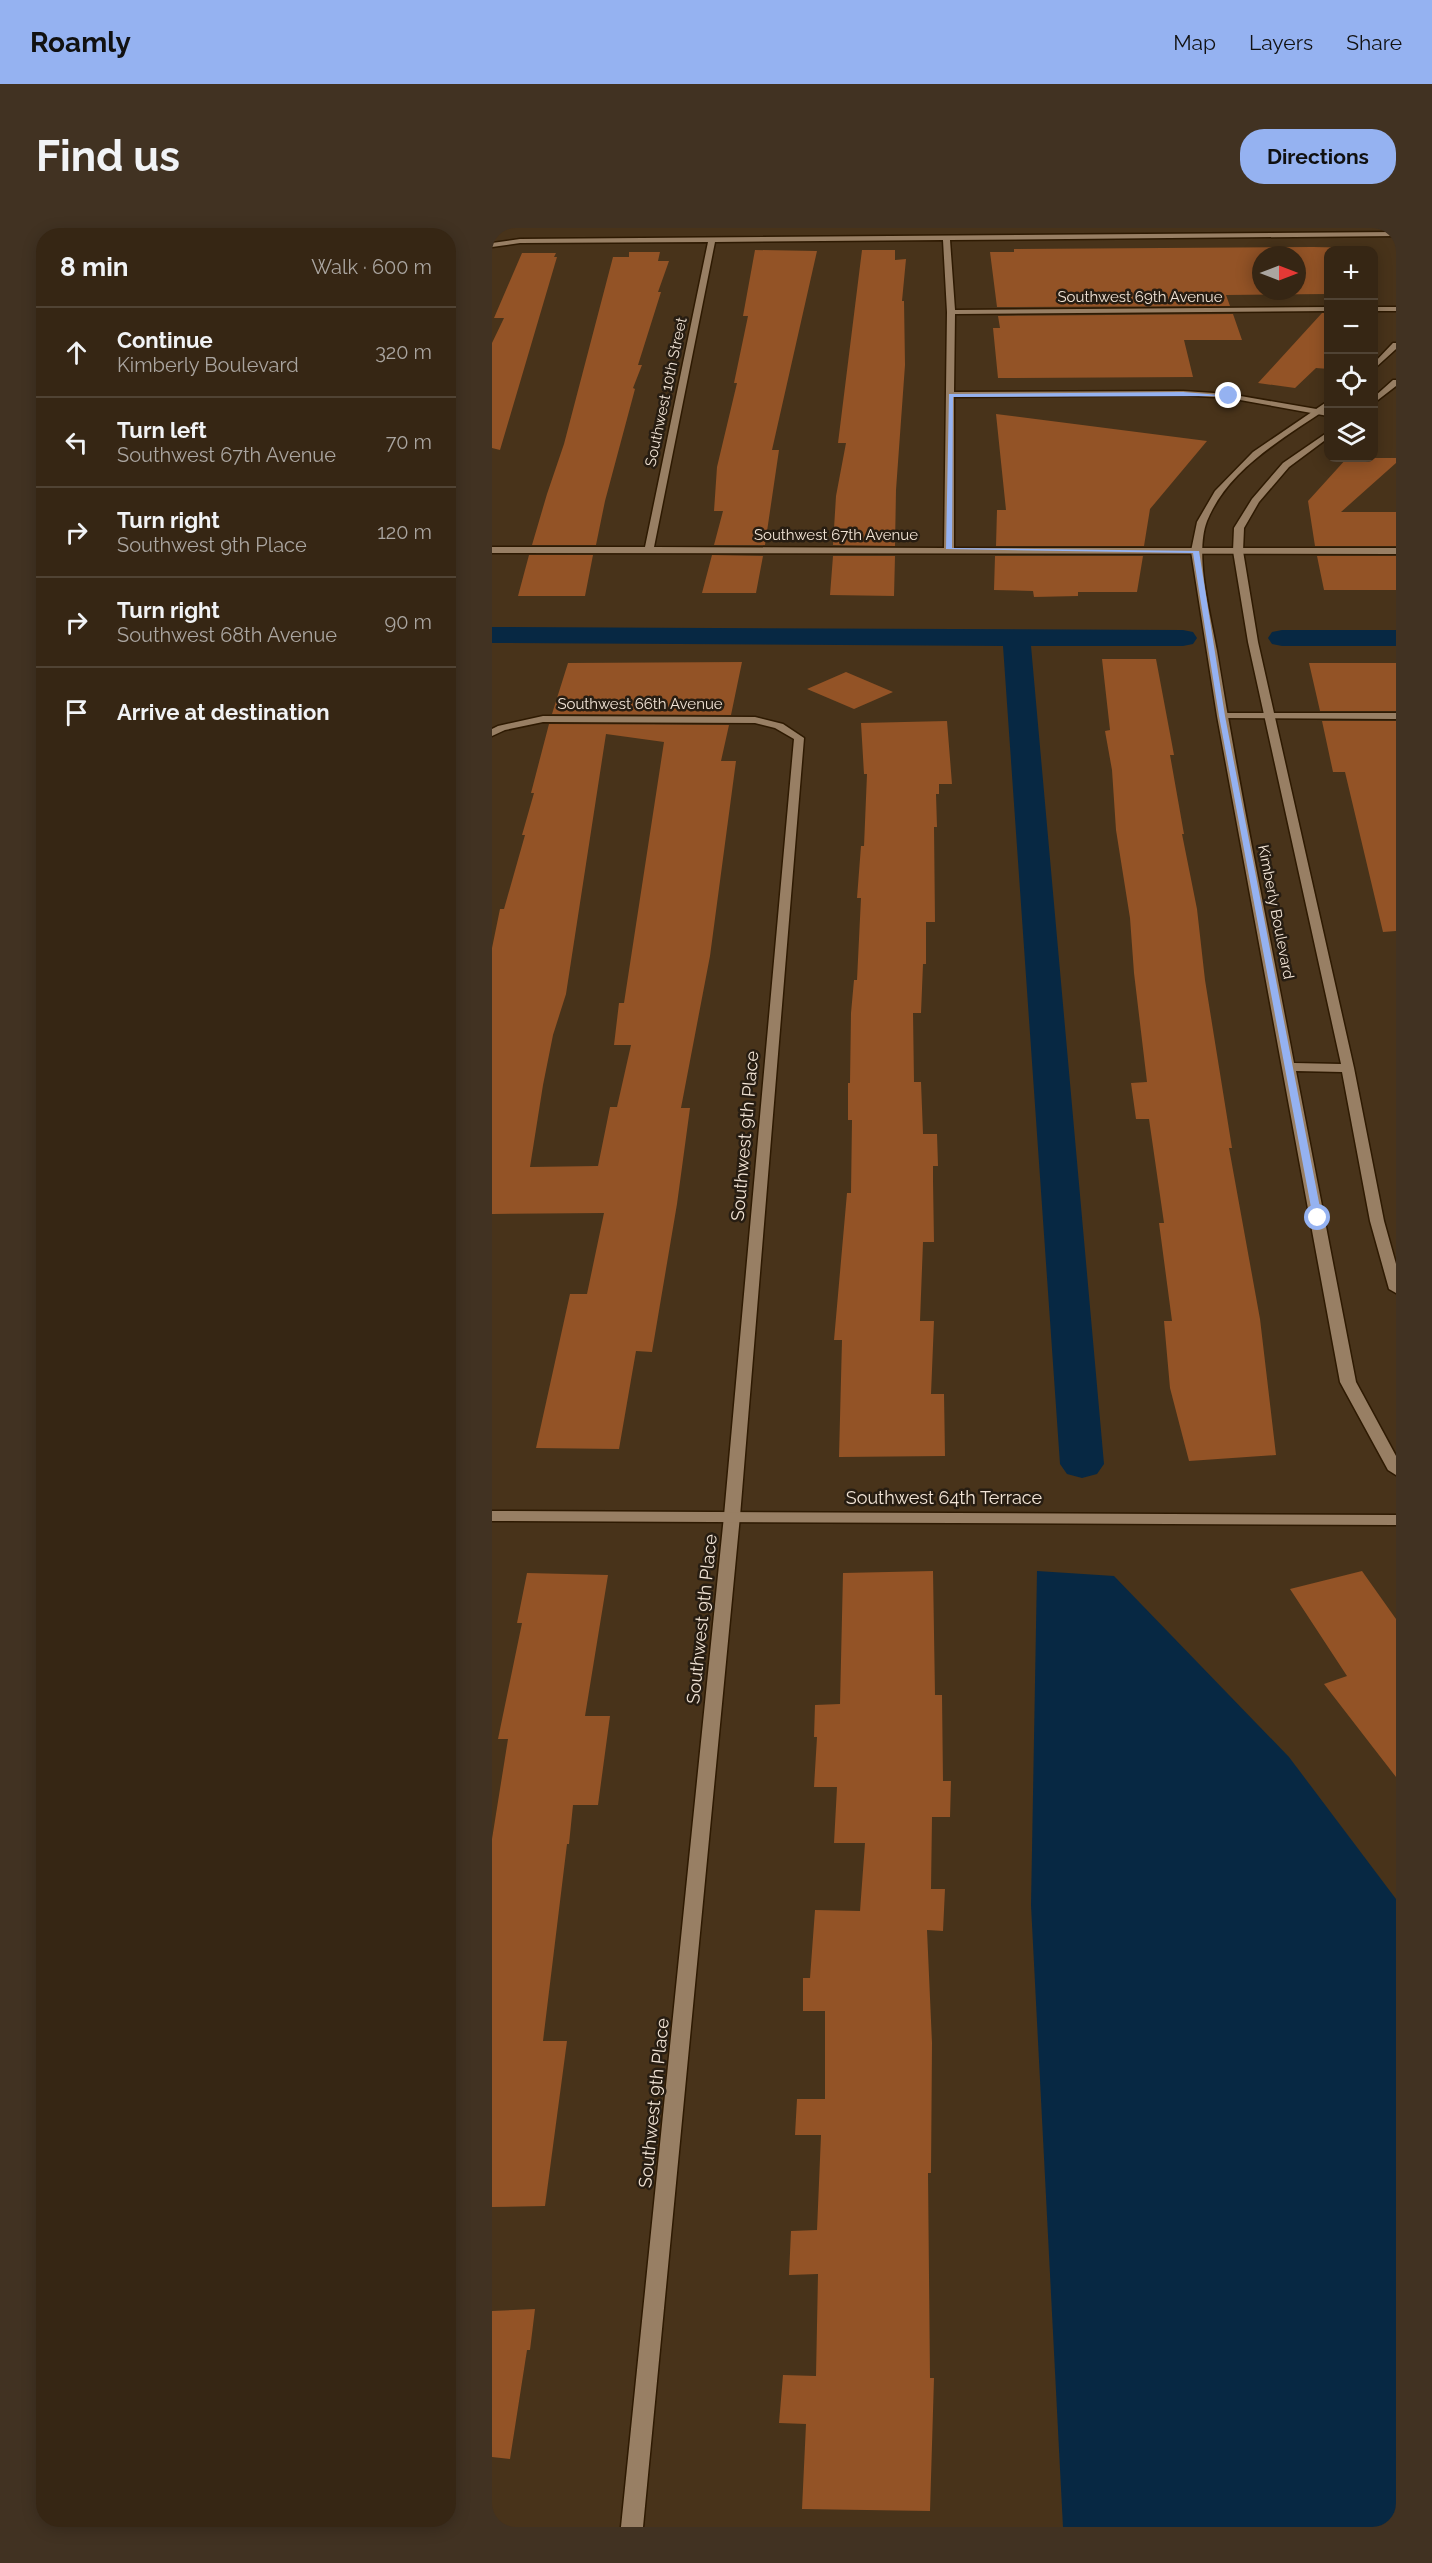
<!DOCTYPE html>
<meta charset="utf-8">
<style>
:root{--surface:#362614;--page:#413222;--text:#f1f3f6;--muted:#aaa5a0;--line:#504334;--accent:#95b2f1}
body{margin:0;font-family:Raleway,sans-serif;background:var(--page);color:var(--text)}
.controls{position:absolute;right:18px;top:18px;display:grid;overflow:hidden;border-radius:12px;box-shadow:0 3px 15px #0003}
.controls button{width:54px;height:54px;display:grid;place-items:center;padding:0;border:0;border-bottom:2px solid var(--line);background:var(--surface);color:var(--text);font:30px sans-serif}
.compass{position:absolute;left:760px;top:18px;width:54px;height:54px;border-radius:50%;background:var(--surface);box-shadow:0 3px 15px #0003;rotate:90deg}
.stop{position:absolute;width:18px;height:18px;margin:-14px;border:4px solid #95b2f1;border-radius:50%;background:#fff}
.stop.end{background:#95b2f1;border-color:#fff;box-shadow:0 2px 6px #0008}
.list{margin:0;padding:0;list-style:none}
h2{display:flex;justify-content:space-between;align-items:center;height:78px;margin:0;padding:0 24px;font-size:26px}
h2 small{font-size:20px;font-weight:400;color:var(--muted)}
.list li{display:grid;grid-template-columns:39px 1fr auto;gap:18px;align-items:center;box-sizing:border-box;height:90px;padding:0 24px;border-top:2px solid var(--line)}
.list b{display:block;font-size:22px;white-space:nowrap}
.list p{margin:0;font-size:20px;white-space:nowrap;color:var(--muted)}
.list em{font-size:20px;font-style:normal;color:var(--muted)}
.icon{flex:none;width:33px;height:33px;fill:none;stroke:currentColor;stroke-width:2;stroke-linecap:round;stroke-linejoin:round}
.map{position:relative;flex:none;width:904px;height:2299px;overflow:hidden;border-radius:24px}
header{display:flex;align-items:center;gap:36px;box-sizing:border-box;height:84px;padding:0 30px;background:var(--accent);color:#111}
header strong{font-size:28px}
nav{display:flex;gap:33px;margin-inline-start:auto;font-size:21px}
.intro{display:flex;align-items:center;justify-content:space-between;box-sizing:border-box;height:144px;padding:0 36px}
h1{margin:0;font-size:42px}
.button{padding:15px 27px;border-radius:24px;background:var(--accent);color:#111;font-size:21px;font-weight:700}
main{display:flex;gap:36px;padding:0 36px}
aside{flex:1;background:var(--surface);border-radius:24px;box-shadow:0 3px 15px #0003}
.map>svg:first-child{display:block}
.water{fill:#072843}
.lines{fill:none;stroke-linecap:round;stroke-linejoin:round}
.canal{fill:#072843;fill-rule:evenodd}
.building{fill:#935326;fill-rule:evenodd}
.street-casing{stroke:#2e1a02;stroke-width:3}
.secondary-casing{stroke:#2e1a02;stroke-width:3}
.street{fill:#987f64;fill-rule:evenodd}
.secondary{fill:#987f64;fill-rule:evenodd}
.route{fill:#95b2f1}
.labels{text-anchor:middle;stroke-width:5;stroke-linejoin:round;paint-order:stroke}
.far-street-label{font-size:15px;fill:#f2e4d6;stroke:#271d12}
.street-label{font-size:18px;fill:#f2e4d6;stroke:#271d12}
</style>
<header>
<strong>Roamly</strong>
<nav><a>Map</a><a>Layers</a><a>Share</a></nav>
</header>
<div class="intro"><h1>Find us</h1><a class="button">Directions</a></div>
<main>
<aside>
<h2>8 min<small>Walk · 600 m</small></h2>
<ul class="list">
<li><svg class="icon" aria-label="ahead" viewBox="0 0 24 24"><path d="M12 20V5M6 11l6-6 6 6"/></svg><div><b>Continue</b><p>Kimberly Boulevard</p></div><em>320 m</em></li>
<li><svg class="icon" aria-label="left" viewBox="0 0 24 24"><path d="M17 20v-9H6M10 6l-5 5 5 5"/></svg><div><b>Turn left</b><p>Southwest 67th Avenue</p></div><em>70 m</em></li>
<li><svg class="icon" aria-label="right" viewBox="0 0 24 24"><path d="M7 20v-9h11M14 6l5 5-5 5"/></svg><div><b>Turn right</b><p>Southwest 9th Place</p></div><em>120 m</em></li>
<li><svg class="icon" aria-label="right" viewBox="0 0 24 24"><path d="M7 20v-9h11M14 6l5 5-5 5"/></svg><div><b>Turn right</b><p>Southwest 68th Avenue</p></div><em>90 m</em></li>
<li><svg class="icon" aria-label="arrive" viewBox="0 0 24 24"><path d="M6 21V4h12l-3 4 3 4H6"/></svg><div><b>Arrive at destination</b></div></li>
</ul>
</aside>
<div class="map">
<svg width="904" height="2299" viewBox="0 0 904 2299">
<rect width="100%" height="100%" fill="#48331a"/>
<!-- water -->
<path class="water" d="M545,1343L622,1348L797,1529L904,1671V2299H571L539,1677Z"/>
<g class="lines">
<!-- canal -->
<path class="canal" d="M0,399L691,402L701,404L705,410L701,416L691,418H539L612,1236L605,1246L590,1250L575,1246L568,1236L511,418L0,415Z
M790,402H904V418H790L780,416L776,410L780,404Z"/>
</g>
<!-- building -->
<path class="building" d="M821,19L869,20L870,22H837V66L734,67L738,78L505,79L498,24H522V21ZM769,27H805V63H769Z
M263,22L325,23L280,222H287L273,317H222L231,283H222L225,239L245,155H242L256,88H251Z
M370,22H403V32L414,31L410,73H412L413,137L404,262L403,318L341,317L344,268L354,215H346Z
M137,24H168L166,33H177L166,64H169L146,137H150L141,160L143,161L113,273L104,317H40L55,266L72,216L121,29H137Z
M30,25H64L62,29H65L8,222L0,220V115L12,90H2Z
M830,85H837V141L824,140L803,160L766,155Z
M741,86L750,112H692L701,149L506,150L501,100H508L506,88Z
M504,186L715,213L658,281L652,318H504L505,282H514Z
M855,230H904V235L849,284H904V318H823L816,273Z
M37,327H101L93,368H26Z
M220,327L271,328L264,365H210Z
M341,328H403L402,368L338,367Z
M503,328H651L645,364H586V368L542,369L541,363L502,362Z
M825,328H904V362H832Z
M610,431H664L682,527H678L692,606H690L705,681L713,752L740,920H737L768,1091L784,1227L697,1233L678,1160L672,1093H680L667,995H672L657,891H644L639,855L655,854L642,745L638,690L624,602L620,542L613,503L618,502Z
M250,434L239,487L60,486L76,435Z
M817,435H904V483H828Z
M354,444L401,464L362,481L315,461Z
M455,493L460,556H447V566H444L445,599H442L443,694H434V736H431L429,785H421L422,854H429L431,906H445L446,938H441V953L442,1014H431L428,1093H442L439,1166H452L453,1228L347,1229L350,1112H342L355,965H359L360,892H356V855H358L359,785L362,752H365L369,670H365L369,618H372L375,546H372L369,495Z
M830,493H904V703L891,704L853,544H841Z
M57,496L237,497L229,533H244L218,728L189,880H198L185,976L160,1124L144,1123L127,1221L44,1220L78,1066H95L112,985L0,986V720L8,681H12L33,607H30L42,565H39ZM114,506L172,514L132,775H127L122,817H139L125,879H118L106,938L38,939L51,857L61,807L74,766Z
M441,1343L443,1467H450L451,1553H459L458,1589H440L439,1661H453L451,1703L435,1702L440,1815L439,1945H436L438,2150H442L438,2283L310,2281L314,2196L287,2195L291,2147L324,2148L326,2046L297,2047L299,2003L325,2002L329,1907H303L305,1871H333V1783H311V1750H318L323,1682L368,1683L373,1615H342L345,1559H322L325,1509H322L323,1477L348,1476L351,1345Z
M870,1343L904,1391V1549L832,1456L855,1448L798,1361Z
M35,1345L116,1347L93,1488H118L106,1577H81L77,1616H75L51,1813H75L53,1978L0,1979V1611L16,1511H6L30,1395H25Z
M43,2081L38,2122H35L18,2231L0,2229V2083Z"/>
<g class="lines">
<defs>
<path id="street" d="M904,4V8L458,12L463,82L836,79V83L463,86L462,164L691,163L737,166L836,183V188L737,170L691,167L462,169V320H904V326L0,325V319H153L216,14L28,15L0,19V15L28,11ZM451,12L455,84L452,320L162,319L223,14Z
M882,79H904V83H882Z
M730,485H904V491L726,490V486Z
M51,488L263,489L291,496L312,510L248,1288L151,2299H129L232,1288L302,511L283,500L263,495L51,494L13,502L0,508V501L6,498Z"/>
<path id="secondary" d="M901,115H904V121L882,141V135Z
M901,152H904V158L882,175V169Z
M833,175H836V180C792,210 736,241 715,293C702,327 719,388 725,423C747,561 776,698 802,835L849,836L756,414L741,323L742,300L760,271L791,235L836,204V210L797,239L767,274L752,300L751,323L766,414L862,840L892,993L904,1036V1065L897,1061L878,993L850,844L804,843L864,1154L904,1228V1247L896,1242L848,1154L725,488L699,323L705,294L723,263L761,224Z
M0,1283L904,1287V1297L0,1293Z"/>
</defs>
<!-- street casing -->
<use href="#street" class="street-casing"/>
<!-- secondary casing -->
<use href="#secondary" class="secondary-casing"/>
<!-- street -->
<use href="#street" class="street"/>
<!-- secondary -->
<use href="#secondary" class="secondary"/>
</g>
<!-- route -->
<path class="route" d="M691,164L740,168L461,169L460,320L707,323L733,488L830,990L826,993L821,990L727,488L701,325L454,321L457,166Z"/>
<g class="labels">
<!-- far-street labels -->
<g class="far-street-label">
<text x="648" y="74">Southwest 69th Avenue</text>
<text transform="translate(174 164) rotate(-78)" y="5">Southwest 10th Street</text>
<text x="344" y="312">Southwest 67th Avenue</text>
<text x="148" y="481">Southwest 66th Avenue</text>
<text transform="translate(784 684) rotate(79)" y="5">Kimberly Boulevard</text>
</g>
<!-- street labels -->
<g class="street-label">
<text transform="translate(253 908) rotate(-85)" y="6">Southwest 9th Place</text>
<text x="452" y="1276">Southwest 64th Terrace</text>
<text transform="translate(210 1391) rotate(-84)" y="6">Southwest 9th Place</text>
<text transform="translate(162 1875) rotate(-84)" y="6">Southwest 9th Place</text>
</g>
</g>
</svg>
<div class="controls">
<button>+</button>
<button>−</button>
<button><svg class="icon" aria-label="locate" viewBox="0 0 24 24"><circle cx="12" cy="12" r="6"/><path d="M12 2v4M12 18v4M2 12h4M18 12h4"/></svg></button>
<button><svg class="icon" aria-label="layers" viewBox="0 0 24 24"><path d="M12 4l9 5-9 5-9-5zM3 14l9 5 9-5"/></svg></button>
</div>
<svg class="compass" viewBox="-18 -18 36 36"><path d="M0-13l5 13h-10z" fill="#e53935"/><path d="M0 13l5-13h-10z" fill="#aaa5a0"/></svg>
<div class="stop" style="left:826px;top:990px"></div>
<div class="stop end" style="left:737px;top:168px"></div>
</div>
</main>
